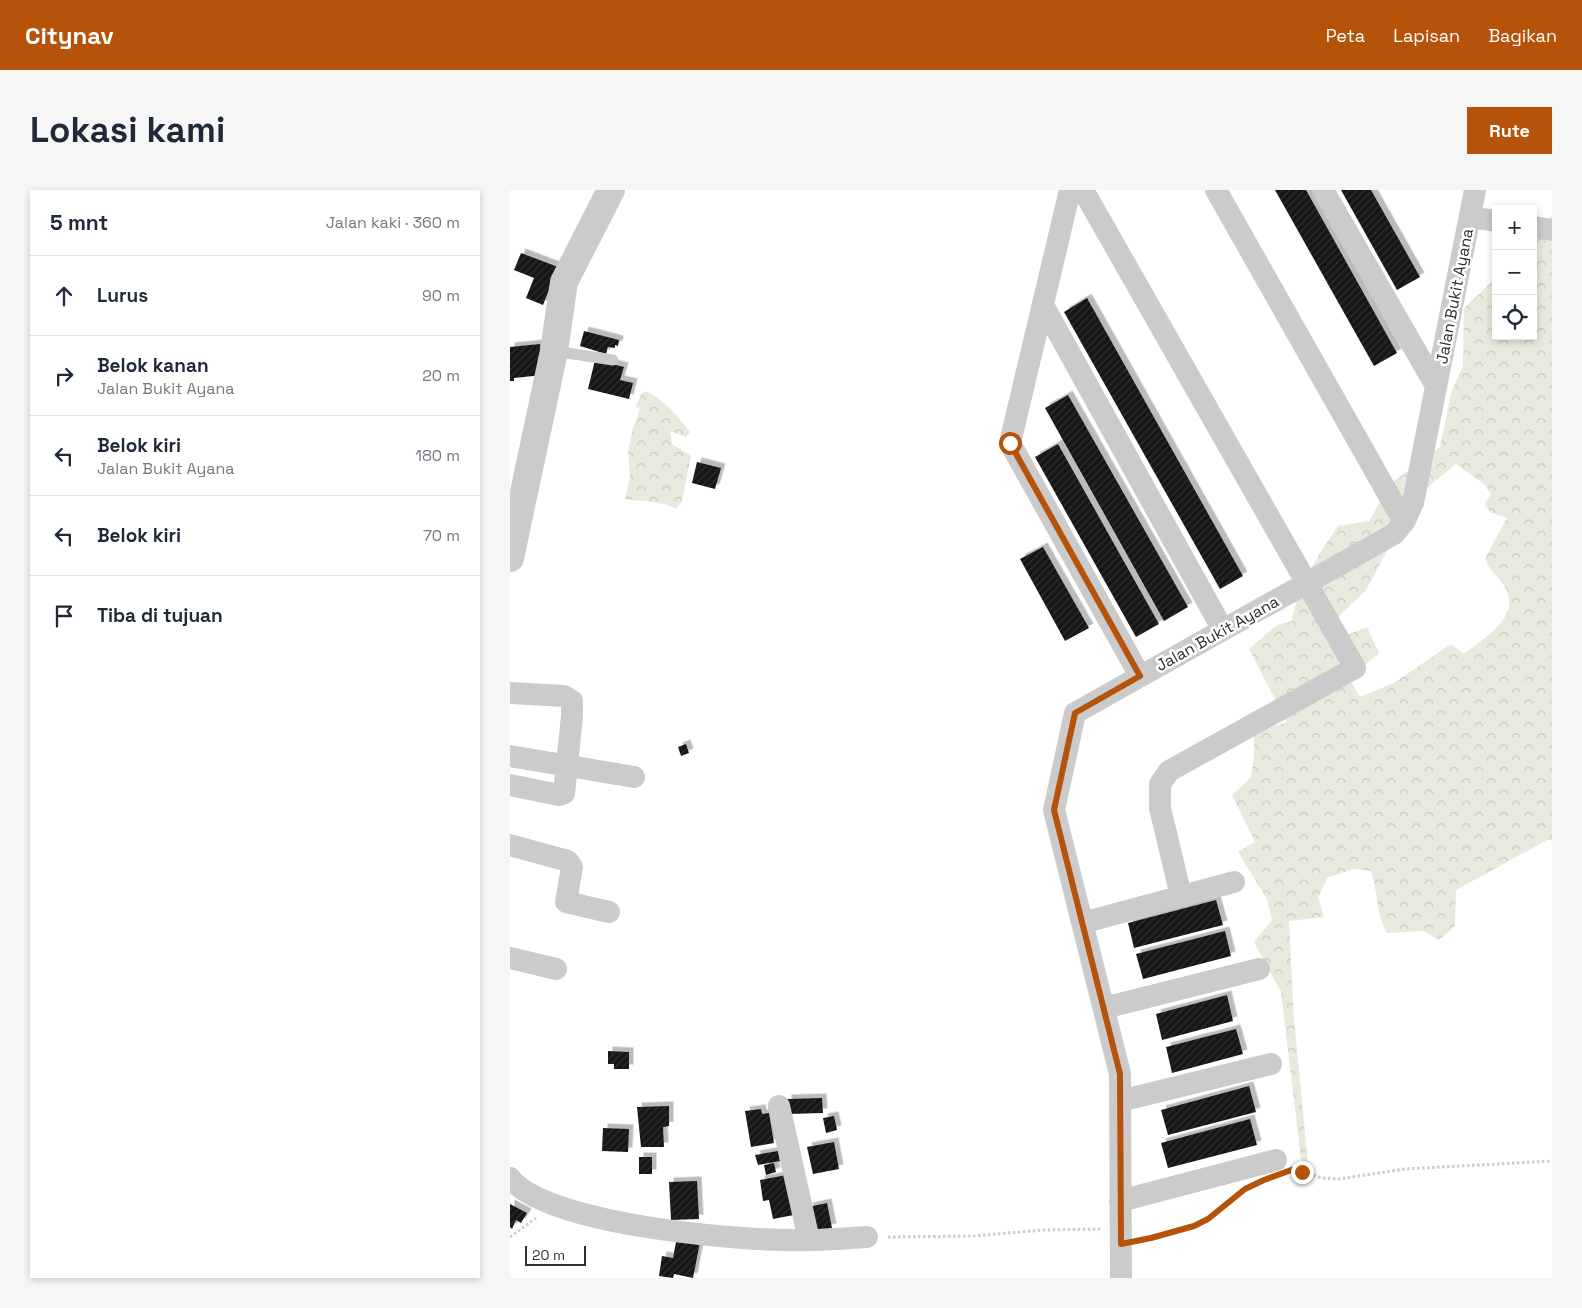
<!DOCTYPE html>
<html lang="id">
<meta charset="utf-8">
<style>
:root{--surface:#fff;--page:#f6f6f7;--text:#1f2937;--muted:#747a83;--line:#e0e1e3;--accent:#b45309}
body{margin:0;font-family:"Space Grotesk",sans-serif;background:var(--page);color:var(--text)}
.controls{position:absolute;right:15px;top:15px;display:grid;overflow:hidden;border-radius:0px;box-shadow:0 2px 8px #0003}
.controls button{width:45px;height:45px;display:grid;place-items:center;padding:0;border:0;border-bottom:1px solid var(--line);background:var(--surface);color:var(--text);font:25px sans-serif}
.scale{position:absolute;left:15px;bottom:12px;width:61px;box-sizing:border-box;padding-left:5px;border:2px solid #2e2e2e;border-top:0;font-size:14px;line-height:18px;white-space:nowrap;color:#2e2e2e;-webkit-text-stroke:4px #fff;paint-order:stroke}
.stop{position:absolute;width:15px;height:15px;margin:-11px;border:4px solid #b45309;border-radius:50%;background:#fff}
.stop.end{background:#b45309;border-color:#fff;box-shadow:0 1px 5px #0008}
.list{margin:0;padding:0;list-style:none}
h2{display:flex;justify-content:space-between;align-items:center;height:65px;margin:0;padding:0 20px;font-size:21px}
h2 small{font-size:16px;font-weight:400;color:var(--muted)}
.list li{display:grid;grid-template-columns:32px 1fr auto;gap:15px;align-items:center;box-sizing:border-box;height:80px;padding:0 20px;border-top:1px solid var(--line)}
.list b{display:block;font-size:19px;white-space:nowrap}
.list p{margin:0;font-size:16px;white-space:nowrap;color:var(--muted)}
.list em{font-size:16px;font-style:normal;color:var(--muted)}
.icon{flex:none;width:28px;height:28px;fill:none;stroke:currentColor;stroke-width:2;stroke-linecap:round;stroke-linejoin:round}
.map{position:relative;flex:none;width:1042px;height:1088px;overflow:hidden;border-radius:0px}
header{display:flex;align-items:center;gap:30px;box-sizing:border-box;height:70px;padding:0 25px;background:var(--accent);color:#fff}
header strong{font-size:24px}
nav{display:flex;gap:28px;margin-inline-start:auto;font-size:18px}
.intro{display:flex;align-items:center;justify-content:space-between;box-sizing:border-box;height:120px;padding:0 30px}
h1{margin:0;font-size:35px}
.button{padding:12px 22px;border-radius:0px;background:var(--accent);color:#fff;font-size:18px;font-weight:700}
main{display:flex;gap:30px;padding:0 30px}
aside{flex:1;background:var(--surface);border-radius:0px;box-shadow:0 2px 8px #0003}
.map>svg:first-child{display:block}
.forest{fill:url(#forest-crowns);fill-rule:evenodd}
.building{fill:url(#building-hatch);filter:url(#shadow)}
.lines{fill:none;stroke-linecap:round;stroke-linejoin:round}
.path{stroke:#cbcbcb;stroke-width:3;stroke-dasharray:2.5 2.5;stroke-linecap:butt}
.service{stroke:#cbcbcb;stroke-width:11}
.minor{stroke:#cbcbcb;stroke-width:22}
.tertiary{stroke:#cbcbcb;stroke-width:28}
.route{stroke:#b45309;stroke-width:6}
.labels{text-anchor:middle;stroke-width:5;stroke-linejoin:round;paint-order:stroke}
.street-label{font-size:16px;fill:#2e2e2e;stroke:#fff}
</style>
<header>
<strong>Citynav</strong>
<nav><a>Peta</a><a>Lapisan</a><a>Bagikan</a></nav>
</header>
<div class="intro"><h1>Lokasi kami</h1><a class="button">Rute</a></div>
<main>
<aside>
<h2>5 mnt<small>Jalan kaki · 360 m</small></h2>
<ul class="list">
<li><svg class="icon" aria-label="ahead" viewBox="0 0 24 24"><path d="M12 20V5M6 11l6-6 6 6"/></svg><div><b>Lurus</b></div><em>90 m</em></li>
<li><svg class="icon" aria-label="right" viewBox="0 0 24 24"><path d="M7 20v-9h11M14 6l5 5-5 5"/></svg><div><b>Belok kanan</b><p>Jalan Bukit Ayana</p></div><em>20 m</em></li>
<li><svg class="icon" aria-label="left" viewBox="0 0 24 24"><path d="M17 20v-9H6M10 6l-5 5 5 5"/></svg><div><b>Belok kiri</b><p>Jalan Bukit Ayana</p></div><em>180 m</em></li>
<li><svg class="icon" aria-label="left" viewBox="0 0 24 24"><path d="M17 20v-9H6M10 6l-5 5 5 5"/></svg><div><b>Belok kiri</b></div><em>70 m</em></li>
<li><svg class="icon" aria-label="arrive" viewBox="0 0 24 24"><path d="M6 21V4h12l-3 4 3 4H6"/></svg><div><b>Tiba di tujuan</b></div></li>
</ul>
</aside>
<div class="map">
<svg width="1042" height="1088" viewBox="0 0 1042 1088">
<defs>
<pattern id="forest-crowns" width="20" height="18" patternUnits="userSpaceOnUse" patternTransform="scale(1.25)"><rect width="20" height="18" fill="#e8eadd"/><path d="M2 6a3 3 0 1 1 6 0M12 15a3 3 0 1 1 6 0" fill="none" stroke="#c7c9be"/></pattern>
<pattern id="building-hatch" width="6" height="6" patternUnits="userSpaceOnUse" patternTransform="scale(1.25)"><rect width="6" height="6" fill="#151515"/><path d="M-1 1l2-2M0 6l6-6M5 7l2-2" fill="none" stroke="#2f2f2f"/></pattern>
<filter id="shadow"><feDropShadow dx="4.5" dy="-4.5" stdDeviation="0" flood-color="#0004"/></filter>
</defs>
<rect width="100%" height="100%" fill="#fff"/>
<!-- forest -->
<path class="forest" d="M1042,26V650H1037L946,700L945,736L929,750L913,741L877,743C866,725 868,702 861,681L843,679L817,688L808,708L814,727L779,731L784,829L799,985H793L771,802L744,752L762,730L757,709L728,662L745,652L722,605L741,587L744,564V543L777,532L739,459L767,435L782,431C788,394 808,366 828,336L859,331L880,294L930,257L941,203L953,176L954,118L986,88V146H1023V43ZM946,274L975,295L981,304L975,314L980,322L997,328L975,368C980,381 985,384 993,394C1015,425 975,447 954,464L941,454L884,493L850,507L841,492L849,480L869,463L857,437L835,446L820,435L856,400L907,306Z
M136,201C154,210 168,226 180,242L176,247L160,241L162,254L181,266L172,311L166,319C152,310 132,312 115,309L120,286L118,261L122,242L130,218L126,217L131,204Z"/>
<!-- building -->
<path class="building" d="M765,0H796L887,163L864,176Z
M831,0H861L910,87L887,100Z
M11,63L48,77L33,115L16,108L24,88L4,80Z
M577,108L733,386L710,399L554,122Z
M74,141L109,150L108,156L105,155V158L98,157L96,164L70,156Z
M30,154L33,185L4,188V191H0V157Z
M85,170L114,177L110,190L123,193L119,209L78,199Z
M558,205L678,417L654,431L535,218Z
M548,254L649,434L626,447L525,267Z
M187,272L211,278L205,299L182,293Z
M533,357L579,438L555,451L510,369Z
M176,554L179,563L171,566L168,557Z
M706,710L713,735L624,758L618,733Z
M715,741L721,766L633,789L626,764Z
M717,805L723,831L652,850L646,824Z
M726,839L733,864L662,883L656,857Z
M98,861L119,862V879H104V874H98Z
M739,896L746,922L658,945L651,920Z
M312,908L313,923L278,924L277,909Z
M159,916V936L153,937L154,957H131L127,917Z
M251,919L252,924L259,923L264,953L241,957L235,921Z
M324,926L327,940L316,943L313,928Z
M740,929L747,955L658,978L651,953Z
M93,938L119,939L118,962L92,961Z
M324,952L329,979L303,984L297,957Z
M268,961L270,971L248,975L245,965Z
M129,967H142V984H129Z
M264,973L266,982L256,985L254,975Z
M282,984L289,1024L263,1029L259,1010L253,1011L250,990Z
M187,991L189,1029L161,1030L159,992Z
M317,1013L322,1038L303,1041L298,1017Z
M0,1014L17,1023L11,1033L6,1030L2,1039L0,1037Z
M167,1047L190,1052L183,1088L164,1084L163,1088L149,1086L152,1066L163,1068Z"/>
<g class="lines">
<!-- path -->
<path class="path" d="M784,980L812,988L829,989L895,979L1042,971
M0,1047L26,1028
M378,1047L464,1046L533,1040L591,1039
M632,1050L684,1036L698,1029L730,1003"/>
<!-- service -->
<path class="service" d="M44,161L103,170"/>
<!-- minor -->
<path class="minor" d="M560,0L500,253L630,486
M573,0L845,478L659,581L650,594V618L671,706
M706,0L894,332
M813,0L926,196
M960,27L986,31
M1023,37L1042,40
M533,115L713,440
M0,503L54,506L62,511V526L54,603L49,605L0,595
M0,566L124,587
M0,655L58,671L62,677L56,712L99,722
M572,733L724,692
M0,768L46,779
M594,818L749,779
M610,911L761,874
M269,916L299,1050
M0,988C38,1036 238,1052 300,1050C319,1050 338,1048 357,1047
M610,1011L766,970
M611,1088L610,884L544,620L565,523L884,344L894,332L903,313L965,0"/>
<!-- tertiary -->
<path class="tertiary" d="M0,368L44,161L54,92L101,0"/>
</g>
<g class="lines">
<!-- route -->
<path class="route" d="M500,253L630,486L565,523L544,620L610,884L611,1054L641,1048L684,1036L698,1029L735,999L754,990L784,979L792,982"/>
</g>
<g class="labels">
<!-- street labels -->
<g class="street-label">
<text transform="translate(944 106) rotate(-79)" y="6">Jalan Bukit Ayana</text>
<text transform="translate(707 443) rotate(-29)" y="6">Jalan Bukit Ayana</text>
</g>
</g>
</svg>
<div class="controls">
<button>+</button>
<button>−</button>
<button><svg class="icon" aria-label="locate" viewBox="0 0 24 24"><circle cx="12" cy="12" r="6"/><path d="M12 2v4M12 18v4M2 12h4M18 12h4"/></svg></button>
</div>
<div class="scale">20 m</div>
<div class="stop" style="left:500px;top:253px"></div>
<div class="stop end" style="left:792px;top:982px"></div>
</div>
</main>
